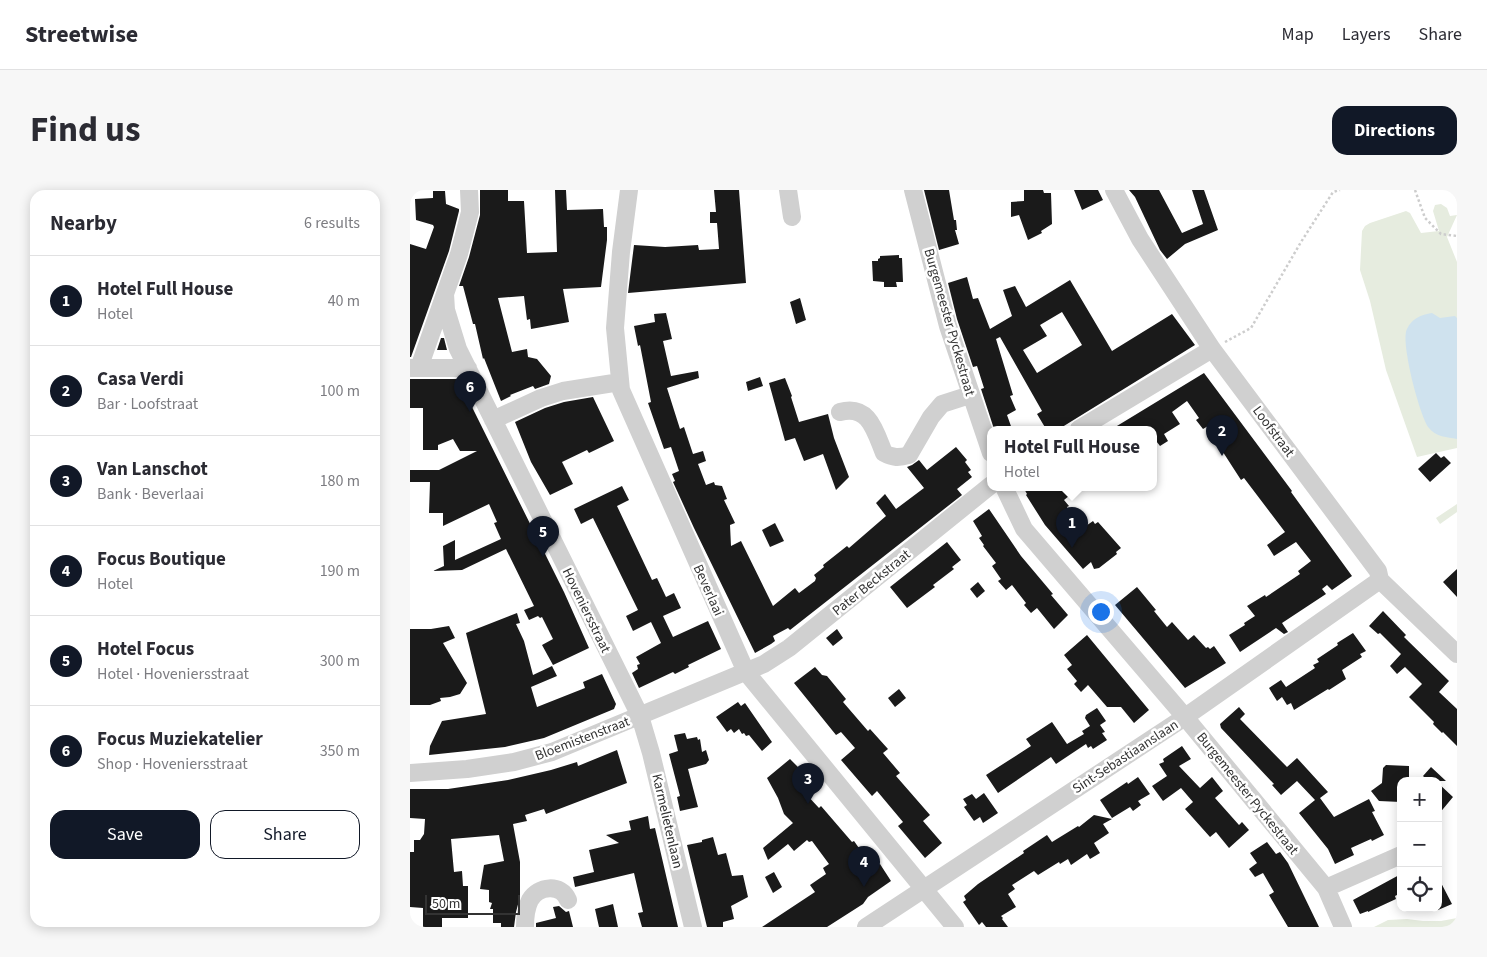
<!DOCTYPE html>
<meta charset="utf-8">
<style>
:root{--surface:#fff;--page:#f7f7f7;--text:#2b2b33;--muted:#7c7c81;--line:#e1e1e2;--accent:#111827}
body{margin:0;font-family:"Source Sans 3",sans-serif;background:var(--page);color:var(--text)}
.controls{position:absolute;right:15px;bottom:15px;display:grid;overflow:hidden;border-radius:10px;box-shadow:0 2px 12px #0003}
.controls button{width:45px;height:45px;display:grid;place-items:center;padding:0;border:0;border-bottom:1px solid var(--line);background:var(--surface);color:var(--text);font:25px sans-serif}
.scale{position:absolute;left:15px;bottom:12px;width:95px;box-sizing:border-box;padding-left:5px;border:2px solid #333;border-top:0;font-size:14px;line-height:18px;white-space:nowrap;color:#333;-webkit-text-stroke:4px #fff;paint-order:stroke}
.you{position:absolute;left:690px;top:421px;width:18px;height:18px;margin:-12px;border:4px solid #fff;border-radius:50%;background:#1a73e8;box-shadow:0 0 0 8px #1a73e833}
.badge{display:grid;place-items:center;width:32px;height:32px;border-radius:50%;background:var(--accent);color:#fff;font-size:16px;font-weight:700}
.pin{position:absolute;translate:-50% -41px;filter:drop-shadow(0 1px 2px #0008)}
.pin::after{content:'';position:absolute;top:26px;width:18px;height:15px;background:inherit;clip-path:polygon(0 0,100% 0,50% 100%)}
.popup{position:absolute;left:577px;top:236px;width:170px;height:65px;box-sizing:border-box;display:grid;place-content:center;border-radius:10px;background:var(--surface);filter:drop-shadow(0 1px 4px #0005);font-size:16px;white-space:nowrap;color:var(--muted)}
.popup b{font-size:19px;color:var(--text)}
.popup::after{content:'';position:absolute;left:50%;top:100%;margin-left:-10px;border:10px solid transparent;border-top-color:var(--surface)}
.list{margin:0;padding:0;list-style:none}
h2{display:flex;justify-content:space-between;align-items:center;height:65px;margin:0;padding:0 20px;font-size:21px}
h2 small{font-size:16px;font-weight:400;color:var(--muted)}
.list li{display:grid;grid-template-columns:32px 1fr auto;gap:15px;align-items:center;box-sizing:border-box;height:90px;padding:0 20px;border-top:1px solid var(--line)}
.list b{display:block;font-size:19px;white-space:nowrap}
.list p{margin:0;font-size:16px;white-space:nowrap;color:var(--muted)}
.list em{font-size:16px;font-style:normal;color:var(--muted)}
.actions{display:flex;gap:10px;padding:15px 20px}
.actions a{flex:1;padding:11px 0;border:1px solid var(--accent);border-radius:15px;text-align:center;font-size:18px;color:var(--accent)}
.actions .main{background:var(--accent);color:#fff}
.icon{flex:none;width:28px;height:28px;fill:none;stroke:currentColor;stroke-width:2;stroke-linecap:round;stroke-linejoin:round}
.map{position:relative;flex:none;width:1047px;height:737px;overflow:hidden;border-radius:15px}
header{display:flex;align-items:center;gap:30px;box-sizing:border-box;height:70px;padding:0 25px;background:var(--surface);border-bottom:1px solid var(--line)}
header strong{font-size:24px}
nav{display:flex;gap:28px;margin-inline-start:auto;font-size:18px}
.intro{display:flex;align-items:center;justify-content:space-between;box-sizing:border-box;height:120px;padding:0 30px}
h1{margin:0;font-size:35px}
.button{padding:12px 22px;border-radius:15px;background:var(--accent);color:#fff;font-size:18px;font-weight:700}
main{display:flex;gap:30px;padding:0 30px}
aside{flex:1;background:var(--surface);border-radius:15px;box-shadow:0 2px 12px #0003}
.map>svg:first-child{display:block}
.green{fill:#e6ecdf}
.water{fill:#cfe2ee}
.building{fill:#1a1a1a;fill-rule:evenodd}
.lines{fill:none;stroke-linecap:round;stroke-linejoin:round}
.path{stroke:#cdcdcd;stroke-width:2.5;stroke-dasharray:2.5 2.5;stroke-linecap:butt}
.minor{stroke:#d0d0d0;stroke-width:18}
.labels{text-anchor:middle;stroke-width:5;stroke-linejoin:round;paint-order:stroke}
.street-label{font-size:14px;fill:#333;stroke:#fff}
</style>
<header>
<strong>Streetwise</strong>
<nav><a>Map</a><a>Layers</a><a>Share</a></nav>
</header>
<div class="intro"><h1>Find us</h1><a class="button">Directions</a></div>
<main>
<aside>
<h2>Nearby<small>6 results</small></h2>
<ul class="list">
<li><span class="badge">1</span><div><b>Hotel Full House</b><p>Hotel</p></div><em>40 m</em></li>
<li><span class="badge">2</span><div><b>Casa Verdi</b><p>Bar · Loofstraat</p></div><em>100 m</em></li>
<li><span class="badge">3</span><div><b>Van Lanschot</b><p>Bank · Beverlaai</p></div><em>180 m</em></li>
<li><span class="badge">4</span><div><b>Focus Boutique</b><p>Hotel</p></div><em>190 m</em></li>
<li><span class="badge">5</span><div><b>Hotel Focus</b><p>Hotel · Hoveniersstraat</p></div><em>300 m</em></li>
<li><span class="badge">6</span><div><b>Focus Muziekatelier</b><p>Shop · Hoveniersstraat</p></div><em>350 m</em></li>
</ul>
<div class="actions"><a class="main">Save</a><a>Share</a></div>
</aside>
<div class="map">
<svg width="1047" height="737" viewBox="0 0 1047 737">
<rect width="100%" height="100%" fill="#fff"/>
<!-- green -->
<path class="green" d="M1031,14L1037,18L1040,26L1047,25L1037,47L1047,72V258L1007,267L976,180L960,111L950,80L952,41L955,36L960,33L996,21L1000,23L1011,43L1029,41L1023,21L1025,15Z
M1047,314V322L1030,334L1026,328Z
M1047,728V737H964L978,730L997,729L1013,731H1031Z"/>
<!-- water -->
<path class="water" d="M1022,123L1030,128L1045,126L1047,128V249C1037,247 1026,247 1019,238C1010,227 990,151 997,139C1002,128 1011,125 1022,123Z"/>
<!-- building -->
<path class="building" d="M70,0H98V11H114L117,63L147,62L145,0H156L157,20L193,19L194,37H197V50L191,97L153,99L159,132L121,139L120,129L117,130L114,106L88,108L102,162L117,159L118,167L127,169L141,186L139,194L125,199L123,196L100,205L101,206L91,211L74,168L73,169L65,134H63L53,96H49L59,67L70,25Z
M304,0H329L336,93L218,103L224,55L255,57L288,55L289,60L309,59L307,33H300V22H306Z
M514,0H539L544,30H546L547,40H545L549,54L529,60Z
M614,0H633L634,3H641L642,34L631,41L632,43L618,50L609,25L601,27V12L614,11Z
M664,0H688L693,10L672,20Z
M719,0H749L772,43L793,34L782,0H794L808,40L775,54L757,69L750,60L725,7Z
M23,1H35L36,14L49,19V21L39,61L1,167H0V54L16,59L24,37L23,35L6,30L5,9L23,8Z
M489,65V68H492L493,92H486L487,97H474V92L463,91L462,71H468V69L470,68V66Z
M557,87L563,109L568,108L580,139L602,126L593,100L605,96L616,117L660,90L702,161L762,124L785,155L649,239H636L627,224L632,221L590,147L586,149L603,205L600,206L606,220L597,225L602,239H584L571,199L574,198L567,176L563,177L547,129L538,93ZM652,122L672,155L627,183L613,160L637,146L630,135Z
M390,108L396,130L386,134L380,112Z
M256,123L262,149L253,151L261,186L288,181L289,188L257,198L270,239L274,237L283,264L293,261L296,271L288,274L296,295L304,292L305,295L312,296L317,309L314,310L325,333L320,335L321,356L331,351L363,416L385,398L389,403L405,391L406,388L404,385L414,377L413,375L437,356L439,358L476,326L466,313L475,304L486,319L514,298L497,277L502,275L509,270L517,280L546,257L557,270L555,272L561,280L558,282L562,287L547,299L552,305L380,440L378,438L363,446L365,451L361,454L345,463L284,338L263,292L265,291L262,284L269,281L261,257L254,259L238,213L241,212L230,155L228,156L224,136L245,132L244,124Z
M31,148H34L37,160H27Z
M794,183L882,301L881,302L942,386L922,400L917,395L912,399L916,404L872,433L878,442L874,444L866,438L830,462L819,445L835,435L834,433L845,426L837,416L855,405L856,407L890,384L888,381L901,371L886,352L864,366L857,355L875,342L834,288L831,290L811,259L814,257L798,236L793,239L786,230L789,228L777,211L762,222L770,234L754,244L758,251L750,256L743,247V239H702Z
M350,187L353,196L338,201L336,192Z
M375,188L382,206L381,207L389,232L418,224L424,248L439,287L426,300L413,264L394,271L385,248L375,251L359,193Z
M0,189H51L62,217L154,402L179,458L143,475L132,455L143,449L132,427L130,428L128,426L119,430L114,420L124,416L96,359L52,380L23,381L34,376L33,356L45,350V370L91,349L84,333L87,332L79,314L33,336V323H19L20,292H0V280H29L67,261H50L43,249L28,255V260H13V218H0Z
M183,207L204,251L179,263L177,260L152,272L163,294L140,305L121,272L105,232L135,218L154,212Z
M1026,263L1031,268L1034,266L1041,273L1020,292L1008,279Z
M212,296L219,310L207,316L242,390L247,388L256,407L264,403L271,418L253,426L263,447L298,431L311,459L278,475L279,477L265,484L263,482L229,498L222,483L228,479L227,475L230,474L226,467L251,453L241,432L223,441L216,426L228,420L183,328L171,334L164,319Z
M613,297H670L654,310L659,316L657,317L658,320L673,338L683,331L685,334L688,332L711,358L706,362L707,364L689,378L684,379L681,372L673,379L635,335L616,305L617,304Z
M579,319L611,366L643,404L641,405L658,425L644,439L627,418L621,423L614,415L616,413L602,395L596,400L588,391L591,389L582,376L586,373L573,356L574,355L569,348L572,346L563,331Z
M365,333L374,351L360,357L352,340Z
M537,352L551,370L542,377L544,379L523,395L525,397L497,418L480,397Z
M1047,379V407L1033,392Z
M568,392L575,401L567,408L560,399Z
M727,397L746,420L744,421L757,437L762,432L778,450L784,445L796,458L798,457L800,459L804,456L816,473L775,498L705,415Z
M973,421L996,445L994,447L1039,491L1029,502L1047,519V556L1033,542L1032,543L1023,534L1024,532L999,507L1012,494L995,477L987,484L980,476L991,464L970,443L968,444L959,436Z
M107,423L110,433L106,434L114,451L123,485L142,476L147,486L121,497L127,517L175,498L173,492L192,484L206,514L204,519L134,548L95,557L19,565L20,556L32,531L76,524L56,443Z
M39,436L45,448L33,453L57,493L50,504L40,507L30,508L31,511L20,515H0V439H21Z
M427,439L433,448L423,456L416,448Z
M943,443L956,461L950,464L952,467L932,480L936,489L919,500L918,499L884,520L881,513L877,515L872,507L867,511L859,498L871,490L876,497L905,478L903,475L909,472L907,469L928,455L927,453Z
M677,445L739,520L724,533L711,517H697L678,495L671,502L664,494L667,491L657,479L662,475L654,465Z
M405,477L412,485L417,486L436,509L433,512L458,541L460,539L478,559L473,563L490,583L486,586L520,625L513,631L532,653L515,668L488,636L493,632L467,601L462,606L431,570L445,558L431,542L426,545L384,493Z
M489,499L496,508L485,517L478,508Z
M328,512L331,516L335,513L362,552L352,561L339,545L336,546L334,543L332,544L329,539L324,543L321,539L317,542L306,527Z
M829,517L835,524L830,529L877,577L887,568L918,602L910,608L924,627L959,609L965,621L962,622L974,645L962,651L961,649L941,658L944,665L925,674L918,659L889,623L905,610L887,591L871,605L862,595L864,594L811,538L810,534Z
M687,518L696,531L690,535L695,542L692,543L697,550L683,559L681,556L678,558L676,554L646,574L641,567L588,603L576,585L621,556L616,549L642,532L657,554L674,544L672,541L680,536L675,528L676,525Z
M275,543L277,549L287,547L288,550L290,549L292,562L296,560L299,570L296,574L278,579L288,617L270,621L267,607L270,606L259,564L268,561L264,545Z
M772,556L781,569L769,576L790,598L802,587L813,601L805,608L829,635L832,632L839,640L819,658L806,642L800,647L775,619L783,612L771,598L753,611L742,596L757,586L749,574L754,572L753,569Z
M207,560L217,593L136,624L134,619L115,625L117,631L103,634L110,672V707L106,722L104,737H91V733H83V719H80L82,713L79,712V700L70,699L74,675L94,671L89,645L41,649L44,682L52,681L53,696H58V728H32V737H13V718L0,717V662H4V650H10L14,644L15,629L0,628V599H38L98,590L141,580L167,572L168,576Z
M380,569L395,584L389,590L398,601L395,603L409,618L411,616L442,652L444,651L463,678L470,674L481,691L458,707L453,714L417,737H352L405,702L400,695L416,684L413,678L419,674L402,651L399,652L397,650L384,661L378,654L358,670L353,658L383,633L374,624L368,608L357,588Z
M976,575L999,576V591H991V612L969,611L961,601L972,593L973,578Z
M1021,577L1036,591H1018L1013,586Z
M728,587L740,604L728,611L731,615L723,621L720,617L702,628L690,610L717,592L718,594Z
M1028,593L1043,607L1028,625Z
M574,603L588,623L573,633L570,627L564,631L554,617L557,615L553,609L562,604L566,609Z
M684,625L702,629L693,634L699,643L684,653L690,663L680,669L677,664L661,675L658,669L650,674L649,672L628,685L624,681L602,695L605,699L598,704L606,717L591,726L593,728L592,729L598,737H576L572,732L569,735L553,712L556,710L554,706L568,694L614,663L613,661L637,645L642,652L668,636L669,637Z
M238,626L240,639L245,638L268,737H232L228,723L233,722L224,683L165,697L163,687L184,682L179,660L209,653L196,645L221,640L219,631Z
M303,647L308,665L316,663L322,686L333,685L338,707L321,716L324,729L313,732V737H297L277,655L292,652V650Z
M857,652L866,664L870,662L878,673L909,737H878L859,705L864,702L853,683L845,687L839,679L847,673L840,663Z
M364,682L372,697L363,703L355,687Z
M991,684V703L985,706L986,709L958,722V721L950,724L943,710Z
M1028,687L1042,714L1028,720Z
M203,714L208,737H189L185,719Z
M149,716L156,722L159,721L163,737H126V733L146,728L143,717Z"/>
<g class="lines">
<!-- path -->
<path class="path" d="M1005,0L1015,28L1031,44L1047,46
M815,152L841,138L891,52L923,2L930,0"/>
<!-- minor -->
<path class="minor" d="M219,0L211,62L205,138L211,200L336,482L545,737
M378,0L382,27
M503,0L538,136L581,263
M704,0L730,49L802,159L968,381L970,390L1047,464
M35,104L36,120L48,159L230,526L241,563L283,737
M0,178H58
M9,178L49,64L60,22L59,0
M430,222C459,214 465,241 474,263C483,268 489,268 499,265L521,227L532,214L560,205
M83,230L131,208L153,201L210,192
M669,239L802,159
M594,297L614,339L775,527L916,698L933,737
M0,583L57,579L104,572L142,562L354,474L379,458L581,295
M916,698L991,665
M115,737C115,729 116,718 120,710C128,696 151,693 158,710
M456,737L775,527L970,390"/>
</g>
<g class="labels">
<!-- street labels -->
<g class="street-label">
<text transform="translate(540 132) rotate(74)" y="5">Burgemeester Pyckestraat</text>
<text transform="translate(864 241) rotate(53)" y="5">Loofstraat</text>
<text transform="translate(461 392) rotate(-39)" y="5">Pater Beckstraat</text>
<text transform="translate(299 400) rotate(66)" y="5">Beverlaai</text>
<text transform="translate(177 420) rotate(64)" y="5">Hoveniersstraat</text>
<text transform="translate(172 548) rotate(-21)" y="5">Bloemistenstraat</text>
<text transform="translate(715 566) rotate(-33)" y="5">Sint-Sebastiaanslaan</text>
<text transform="translate(838 603) rotate(51)" y="5">Burgemeester Pyckestraat</text>
<text transform="translate(258 631) rotate(77)" y="5">Karmelietenlaan</text>
</g>
</g>
</svg>
<div class="controls">
<button>+</button>
<button>−</button>
<button><svg class="icon" aria-label="locate" viewBox="0 0 24 24"><circle cx="12" cy="12" r="6"/><path d="M12 2v4M12 18v4M2 12h4M18 12h4"/></svg></button>
</div>
<div class="scale">50 m</div>
<div class="you"></div>
<div class="pin badge" style="left:662px;top:358px">1</div>
<div class="popup"><b>Hotel Full House</b>Hotel</div>
<div class="pin badge" style="left:812px;top:266px">2</div>
<div class="pin badge" style="left:398px;top:614px">3</div>
<div class="pin badge" style="left:454px;top:697px">4</div>
<div class="pin badge" style="left:133px;top:367px">5</div>
<div class="pin badge" style="left:60px;top:222px">6</div>
</div>
</main>
